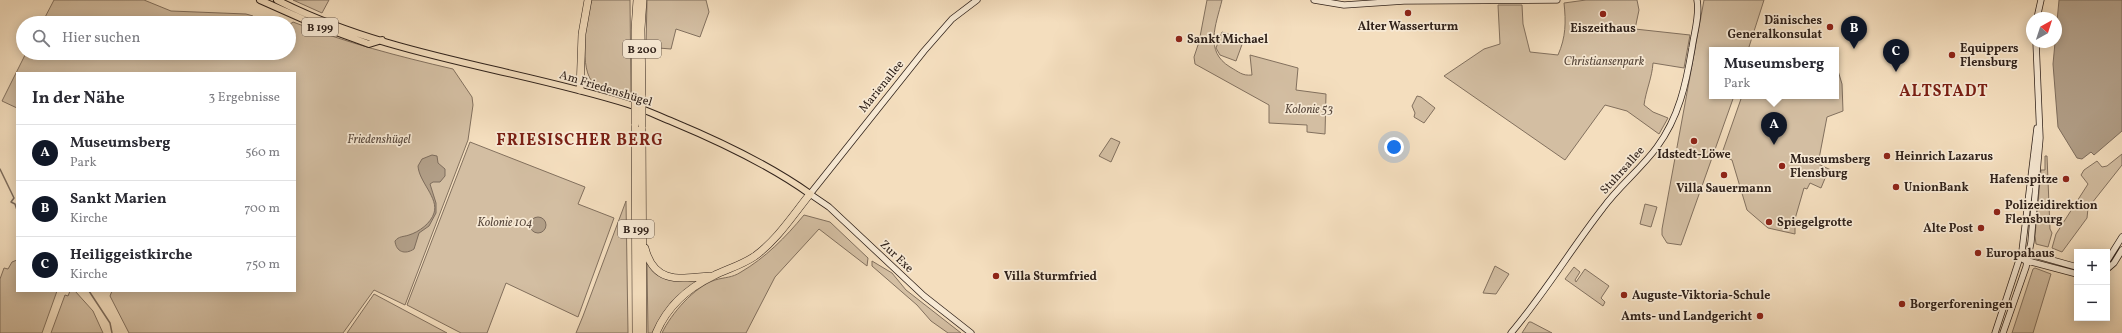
<!DOCTYPE html>
<html lang="de">
<meta charset="utf-8">
<style>
:root{--surface:#fff;--page:#f2f2f3;--text:#2b2b33;--muted:#7c7c81;--line:#e1e1e2;--accent:#111827}
body{margin:0;font-family:Vollkorn,serif;background:var(--page);color:var(--text)}
.controls{position:absolute;right:12px;bottom:12px;display:grid;overflow:hidden;border-radius:0px;box-shadow:0 2px 10px #0003}
.controls button{width:36px;height:36px;display:grid;place-items:center;padding:0;border:0;border-bottom:1px solid var(--line);background:var(--surface);color:var(--text);font:20px sans-serif}
.compass{position:absolute;left:2026px;top:12px;width:36px;height:36px;border-radius:50%;background:var(--surface);box-shadow:0 2px 10px #0003;rotate:39deg}
.you{position:absolute;left:1394px;top:147px;width:14px;height:14px;margin:-10px;border:3px solid #fff;border-radius:50%;background:#1a73e8;box-shadow:0 0 0 6px #1a73e833}
.badge{display:grid;place-items:center;width:26px;height:26px;border-radius:50%;background:var(--accent);color:#fff;font-size:13px;font-weight:700}
.pin{position:absolute;translate:-50% -33px;filter:drop-shadow(0 1px 2px #0008)}
.pin::after{content:'';position:absolute;top:21px;width:14px;height:12px;background:inherit;clip-path:polygon(0 0,100% 0,50% 100%)}
.popup{position:absolute;left:1709px;top:47px;width:130px;height:52px;box-sizing:border-box;display:grid;place-content:center;border-radius:0px;background:var(--surface);filter:drop-shadow(0 1px 3px #0005);font-size:13px;white-space:nowrap;color:var(--muted)}
.popup b{font-size:15px;color:var(--text)}
.popup::after{content:'';position:absolute;left:50%;top:100%;margin-left:-8px;border:8px solid transparent;border-top-color:var(--surface)}
.list{margin:0;padding:0;list-style:none}
h2{display:flex;justify-content:space-between;align-items:center;height:52px;margin:0;padding:0 16px;font-size:17px}
h2 small{font-size:13px;font-weight:400;color:var(--muted)}
.list li{display:grid;grid-template-columns:26px 1fr auto;gap:12px;align-items:center;box-sizing:border-box;height:56px;padding:0 16px;border-top:1px solid var(--line)}
.list b{display:block;font-size:15px;white-space:nowrap}
.list p{margin:0;font-size:13px;white-space:nowrap;color:var(--muted)}
.list em{font-size:13px;font-style:normal;color:var(--muted)}
.icon{flex:none;width:22px;height:22px;fill:none;stroke:currentColor;stroke-width:2;stroke-linecap:round;stroke-linejoin:round}
.map{position:relative;flex:none;width:2122px;height:333px;overflow:hidden}
.search{position:absolute;background:var(--surface);box-shadow:0 2px 10px #0003;left:16px;top:16px;width:280px;height:44px;display:flex;align-items:center;gap:10px;box-sizing:border-box;padding:0 14px;border-radius:22px;color:var(--muted);font-size:15px}
.panel{position:absolute;background:var(--surface);box-shadow:0 2px 10px #0003;left:16px;top:72px;width:280px;height:220px;border-radius:0px}
.map>svg:first-child{display:block}
.green{fill:#d3bea2;stroke:#82705e}
.water{fill:#b19e87;stroke:#7d6c5c}
.lines{fill:none;stroke-linecap:round;stroke-linejoin:round}
.stream{stroke:#7d6c5c;stroke-width:1.5}
.secondary-casing{stroke:#30221b;stroke-width:7}
.primary-casing{stroke:#30221b;stroke-width:8}
.trunk-casing{stroke:#30221b;stroke-width:8}
.secondary{stroke:#f8ead5;stroke-width:5.5}
.primary{stroke:#f4debe;stroke-width:6}
.trunk{stroke:#f4debe;stroke-width:7}
.trunk-bridge-casing{stroke:#30221b;stroke-width:8;stroke-linecap:butt}
.trunk-bridge{stroke:#f4debe;stroke-width:7}
.poi-dot{fill:#8f2418;stroke:#f8ead5;stroke-width:1.5}
.labels{text-anchor:middle;stroke-width:3.5;stroke-linejoin:round;paint-order:stroke}
.shield{fill:#f8ead5;stroke:#6c5e53;stroke-width:1}
.shield-label{font-size:11px;font-weight:bold;fill:#30221b}
.poi-label{font-size:12px;font-weight:bold;fill:#30221b;stroke:#f8ead5;text-anchor:start}
.park-label{font-size:12px;font-style:italic;fill:#59493d;stroke:#f8ead5}
.street-label{font-size:12px;fill:#30221b;stroke:#f8ead5}
.district-label{font-size:16px;font-weight:bold;letter-spacing:1px;fill:#7a1f14;stroke:#f8ead5}
</style>
<div class="map">
<svg width="2122" height="333" viewBox="0 0 2122 333">
<rect width="100%" height="100%" fill="#f4debe"/>
<filter id="stains"><feTurbulence type="fractalNoise" baseFrequency=".005" numOctaves="4"/><feColorMatrix values="0 0 0 0 .2 0 0 0 0 .09 0 0 0 0 .02 0 0 0 .5 -.17"/></filter>
<radialGradient id="worn" r=".72"><stop offset=".6" stop-color="#630" stop-opacity="0"/><stop offset="1" stop-color="#630" stop-opacity=".3"/></radialGradient>
<!-- green -->
<path class="green" d="M54,0H144L171,11L246,14L253,16L257,20L254,23H42Z
M293,0H329L322,13Z
M592,0H630L631,97C621,93 602,89 594,83C579,73 585,15 592,0Z
M647,0H706L709,12L700,37L676,29L671,49L646,47Z
M1207,0H1222C1216,25 1204,51 1230,67C1239,72 1242,76 1252,75L1250,55L1298,68L1296,90L1326,94L1325,134L1307,132V125L1269,123V105L1195,64L1194,57L1199,42Z
M1586,0H1637L1639,10L1635,29L1690,35L1684,68L1653,63C1652,78 1646,90 1644,105L1653,112L1668,118L1659,134L1627,111L1605,105L1565,160L1444,76L1484,49L1500,44L1498,5H1522L1523,24L1530,52L1558,55C1566,37 1566,22 1564,3Z
M1704,0H1764L1748,50H1712V96H1734L1681,245L1667,243L1662,235V229Z
M293,22C347,43 397,56 453,69L472,97L473,105L468,140L405,305L374,290L343,333H129L110,296L112,291H295V73H17V108L2,101L26,53H289V25Z
M1222,32L1244,39L1236,61L1220,55L1216,48Z
M1836,64L1842,84L1843,111L1827,117L1818,164L1831,170L1826,176L1821,188L1810,183L1807,189L1804,188L1795,219V234L1768,228L1747,210L1732,160L1721,156L1742,96H1836Z
M1417,96L1421,97L1435,108L1424,123L1414,117L1415,113L1412,106Z
M1111,138L1120,142L1111,162L1099,156Z
M470,142L585,187L578,204L614,218L578,317L506,283L487,333H461L407,305Z
M2122,154V165L2088,208L2087,218L2062,252L2052,248L2056,234L2088,184L2081,175L2084,170L2097,161L2102,167L2107,166Z
M2045,156H2047L2050,229L2052,233L2048,247L2036,244L2035,236L2041,170H2045Z
M626,201L628,333H576L583,316Z
M1645,204L1657,207L1651,227L1640,224Z
M804,215L830,222L868,258L867,266L819,229L775,277L746,333H662C671,314 694,287 715,280C725,277 732,278 741,272C765,258 786,237 804,215Z
M17,260V291H57L42,333H0V279L4,268L8,269L12,262Z
M872,261L892,273L906,290L961,333H948L931,321L917,305L872,266Z
M647,263L654,271L699,279L671,302L653,333H648Z
M1495,266L1509,274L1496,294L1483,293Z
M1574,267L1580,272L1575,280L1576,282L1585,269L1609,286L1601,298L1605,302L1603,306L1565,279Z
M2035,268L2051,274L2033,333H2012L2033,269Z
M70,291H75L93,311L103,333H51L65,295L68,296Z
M374,294L447,333H347Z
M1529,322H1531L1552,333H1522Z"/>
<!-- water -->
<path class="water" d="M2059,0H2122V131L2094,155L2091,152L2082,159L2077,158L2058,127L2053,64Z
M432,155L437,156L438,163L445,169V176L440,182H433L430,184L436,203V213L429,226L419,233L414,249C405,255 396,252 395,241C399,236 403,237 409,235C419,232 431,223 434,213C439,198 419,182 418,166L422,159Z
M530 225a8 8 0 1 1 16 0a8 8 0 1 1-16 0Z"/>
<g class="lines">
<!-- stream -->
<path class="stream" d="M0,169L14,198L11,202L15,204L17,210
M89,291L110,323L112,333"/>
<defs>
<path id="secondary" d="M1314,0L1344,5L1404,1L1557,0
M2037,18L2041,0
M2027,253L2077,267
M2024,260L2077,274
M2107,261L2122,237
M2107,269L2114,263L2122,250
M971,333L924,296L829,207L810,194L924,51L952,19L977,0
M1511,333C1545,293 1571,249 1603,208C1619,186 1641,169 1657,147C1679,117 1686,84 1692,48C1694,33 1700,15 1697,0
M1995,333L2022,251L2037,128
M2003,333L2026,267L2031,242L2040,138L2036,42"/>
<path id="primary" d="M260,0L314,24L369,44L382,40
M277,0C386,56 513,68 628,104C644,109 658,116 673,122C721,142 768,164 810,194"/>
<path id="trunk" d="M580,90L582,34L588,0
M635,95V29L637,0
M642,97L641,29L643,0
M635,124L636,333
M642,127L643,333
M645,248C654,284 679,279 710,276
M656,333C667,307 688,288 713,276C727,269 742,265 755,256C777,240 793,215 810,194"/>
</defs>
<!-- secondary casing -->
<use href="#secondary" class="secondary-casing"/>
<!-- primary casing -->
<use href="#primary" class="primary-casing"/>
<!-- trunk casing -->
<use href="#trunk" class="trunk-casing"/>
<!-- secondary -->
<use href="#secondary" class="secondary"/>
<!-- primary -->
<use href="#primary" class="primary"/>
<!-- trunk -->
<use href="#trunk" class="trunk"/>
<defs>
<path id="trunk-bridge" d="M635,95V124
M642,97V127"/>
</defs>
<!-- trunk-bridge casing -->
<use href="#trunk-bridge" class="trunk-bridge-casing"/>
<!-- trunk-bridge -->
<use href="#trunk-bridge" class="trunk-bridge"/>
</g>
<!-- markers -->
<g class="poi-dot">
<circle cx="1408" cy="13" r="4"/>
<circle cx="1603" cy="14" r="4"/>
<circle cx="1830" cy="27" r="4"/>
<circle cx="1179" cy="39" r="4"/>
<circle cx="1952" cy="55" r="4"/>
<circle cx="1694" cy="141" r="4"/>
<circle cx="1887" cy="156" r="4"/>
<circle cx="1782" cy="166" r="4"/>
<circle cx="1724" cy="175" r="4"/>
<circle cx="2066" cy="179" r="4"/>
<circle cx="1896" cy="187" r="4"/>
<circle cx="1997" cy="212" r="4"/>
<circle cx="1769" cy="222" r="4"/>
<circle cx="1981" cy="228" r="4"/>
<circle cx="1978" cy="253" r="4"/>
<circle cx="996" cy="276" r="4"/>
<circle cx="1624" cy="295" r="4"/>
<circle cx="1902" cy="304" r="4"/>
<circle cx="1760" cy="316" r="4"/>
</g>
<g class="labels">
<!-- shield labels -->
<g class="shield">
<rect x="302" y="18" width="36" height="18" rx="3"/>
<rect x="623" y="40" width="38" height="18" rx="3"/>
<rect x="618" y="220" width="36" height="18" rx="3"/>
</g>
<g class="shield-label">
<text x="320" y="31">B 199</text>
<text x="642" y="53">B 200</text>
<text x="636" y="233">B 199</text>
</g>
<!-- poi labels -->
<g class="poi-label">
<text x="1822" y="24" text-anchor="end">Dänisches<tspan x="1822" dy="14">Generalkonsulat</tspan></text>
<text x="1408" y="30" text-anchor="middle">Alter Wasserturm</text>
<text x="1603" y="32" text-anchor="middle">Eiszeithaus</text>
<text x="1187" y="43">Sankt Michael</text>
<text x="1960" y="52">Equippers<tspan x="1960" dy="14">Flensburg</tspan></text>
<text x="1694" y="158" text-anchor="middle">Idstedt-Löwe</text>
<text x="1895" y="160">Heinrich Lazarus</text>
<text x="1790" y="163">Museumsberg<tspan x="1790" dy="14">Flensburg</tspan></text>
<text x="2058" y="183" text-anchor="end">Hafenspitze</text>
<text x="1904" y="191">UnionBank</text>
<text x="1724" y="192" text-anchor="middle">Villa Sauermann</text>
<text x="2005" y="209">Polizeidirektion<tspan x="2005" dy="14">Flensburg</tspan></text>
<text x="1777" y="226">Spiegelgrotte</text>
<text x="1973" y="232" text-anchor="end">Alte Post</text>
<text x="1986" y="257">Europahaus</text>
<text x="1004" y="280">Villa Sturmfried</text>
<text x="1632" y="299">Auguste-Viktoria-Schule</text>
<text x="1910" y="308">Borgerforeningen</text>
<text x="1752" y="320" text-anchor="end">Amts- und Landgericht</text>
</g>
<!-- park labels -->
<g class="park-label">
<text x="1604" y="65">Christiansenpark</text>
<text x="1309" y="113">Kolonie 53</text>
<text x="379" y="143">Friedenshügel</text>
<text x="505" y="226">Kolonie 104</text>
</g>
<!-- street labels -->
<g class="street-label">
<text transform="translate(881 86) rotate(-51)" y="4">Marienallee</text>
<text transform="translate(606 88) rotate(17)" y="4">Am Friedenshügel</text>
<text transform="translate(1622 170) rotate(-48)" y="4">Stuhrsallee</text>
<text transform="translate(897 256) rotate(43)" y="4">Zur Exe</text>
</g>
<!-- district labels -->
<g class="district-label">
<text x="1944" y="96">ALTSTADT</text>
<text x="580" y="145">FRIESISCHER BERG</text>
</g>
</g>
<rect width="100%" height="100%" filter="url(#stains)"/>
<rect width="100%" height="100%" fill="url(#worn)"/>
</svg>
<div class="controls">
<button>+</button>
<button>−</button>
</div>
<svg class="compass" viewBox="-18 -18 36 36"><path d="M0-13l5 13h-10z" fill="#e53935"/><path d="M0 13l5-13h-10z" fill="#7c7c81"/></svg>
<div class="you"></div>
<div class="pin badge" style="left:1774px;top:145px">A</div>
<div class="popup"><b>Museumsberg</b>Park</div>
<div class="pin badge" style="left:1854px;top:49px">B</div>
<div class="pin badge" style="left:1896px;top:72px">C</div>
<div class="search"><svg class="icon" aria-label="search" viewBox="0 0 24 24"><circle cx="10" cy="10" r="6"/><path d="M15 15l6 6"/></svg>Hier suchen</div>
<section class="panel">
<h2>In der Nähe<small>3 Ergebnisse</small></h2>
<ul class="list">
<li><span class="badge">A</span><div><b>Museumsberg</b><p>Park</p></div><em>560 m</em></li>
<li><span class="badge">B</span><div><b>Sankt Marien</b><p>Kirche</p></div><em>700 m</em></li>
<li><span class="badge">C</span><div><b>Heiliggeistkirche</b><p>Kirche</p></div><em>750 m</em></li>
</ul>
</section>
</div>
